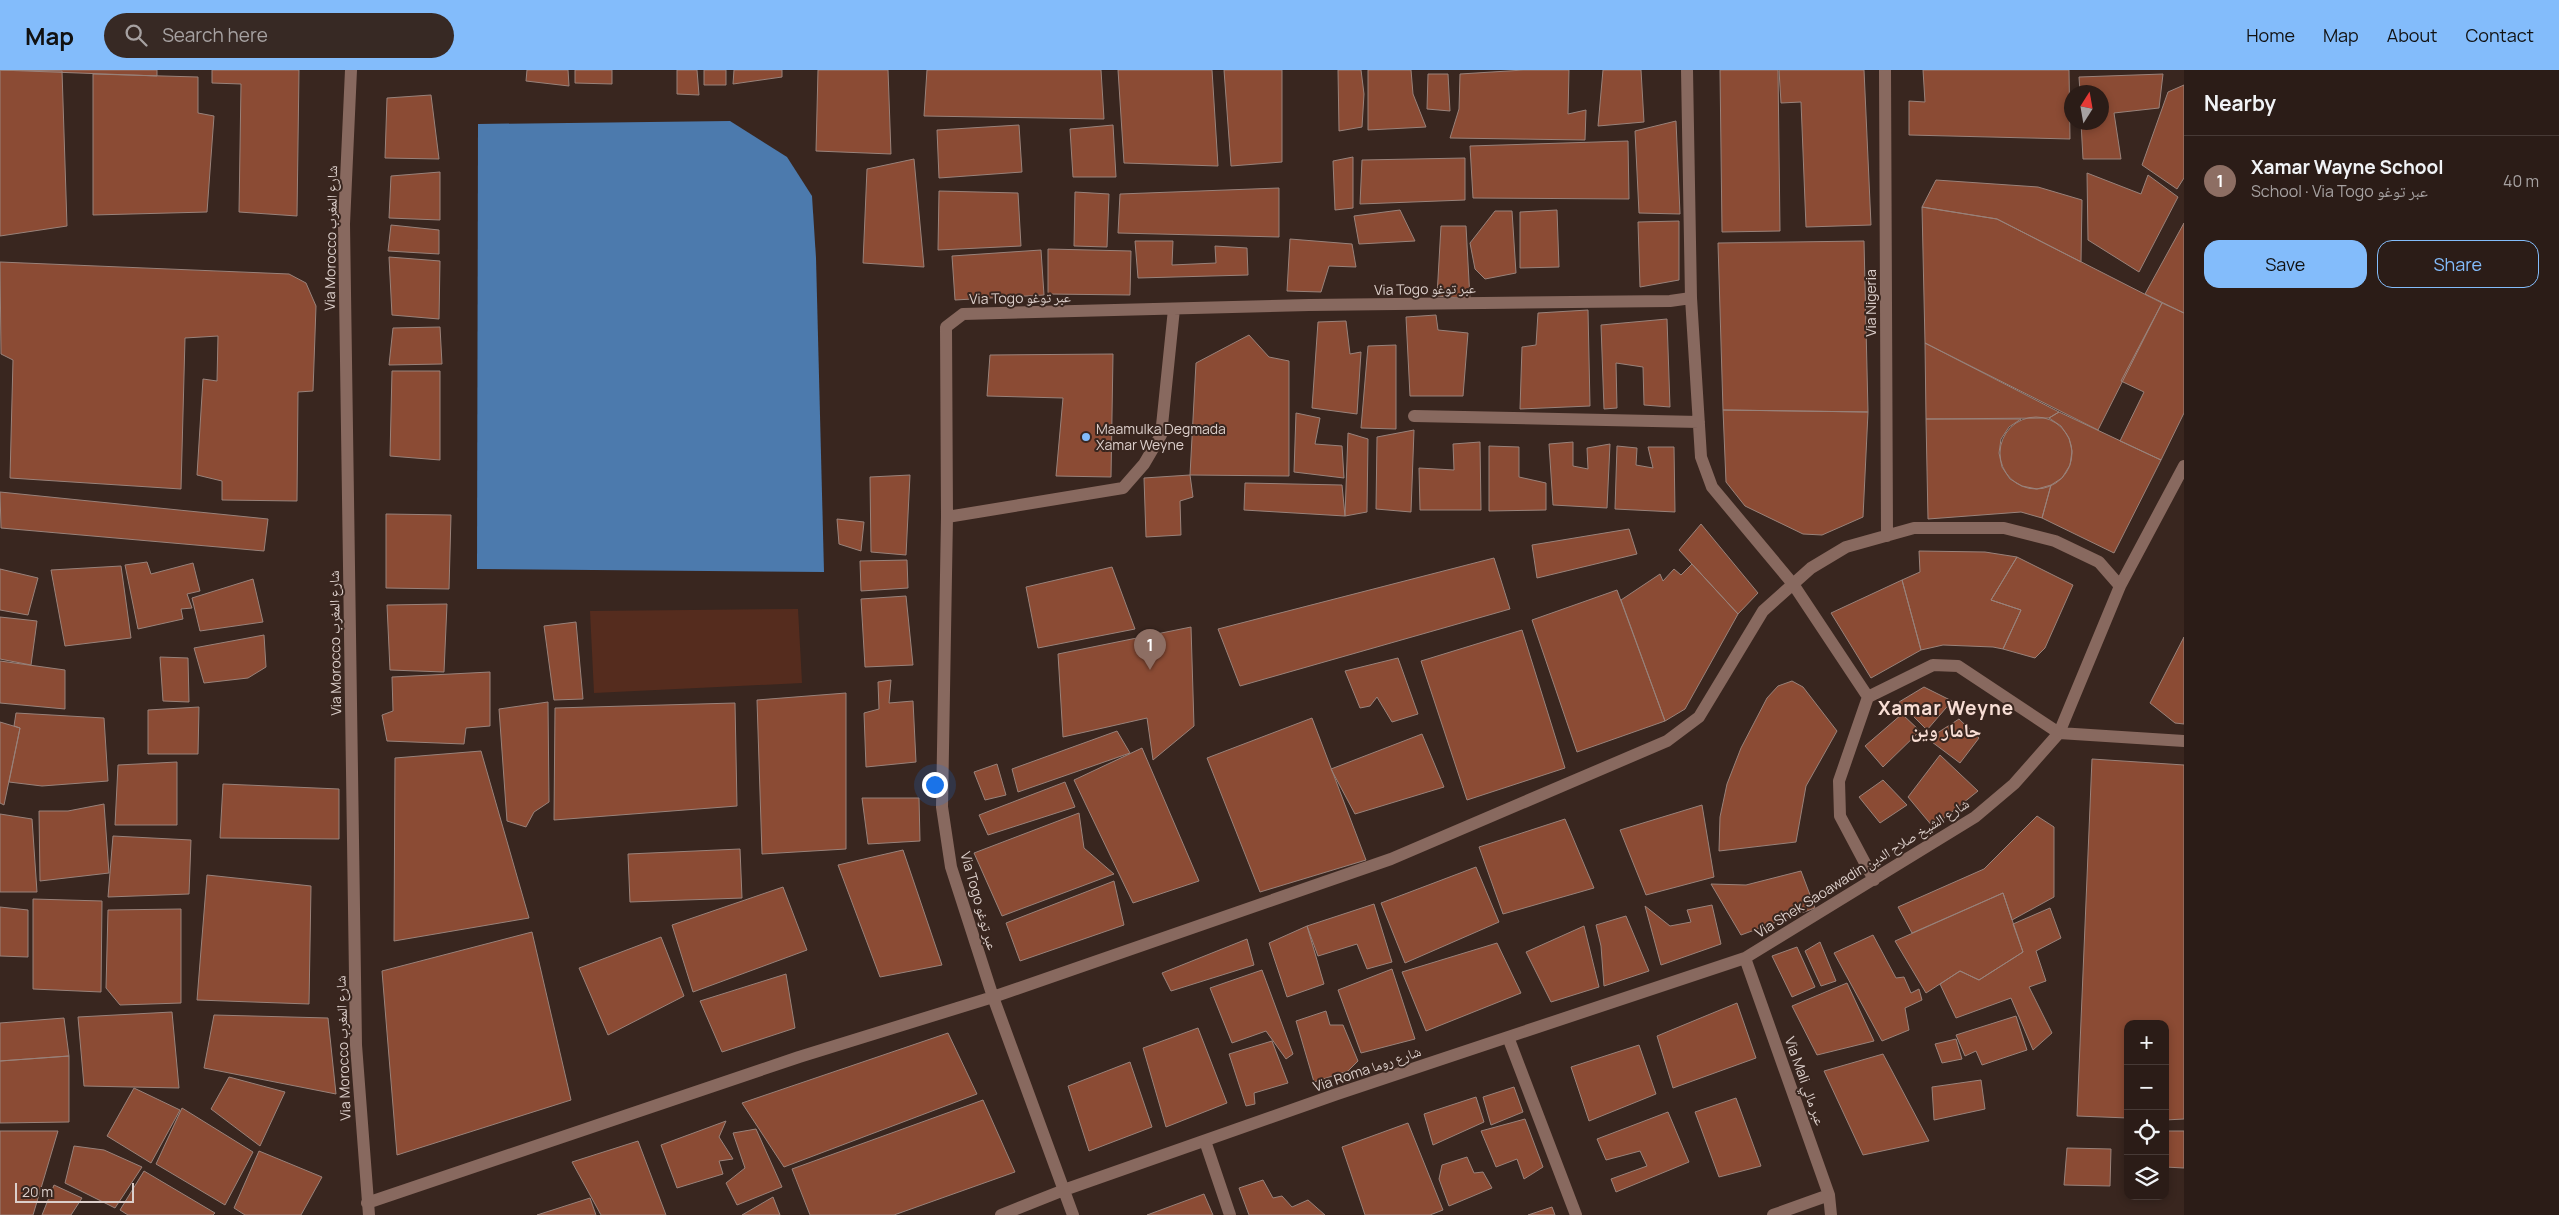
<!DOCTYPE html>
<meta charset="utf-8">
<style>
:root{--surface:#2b1c17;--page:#372924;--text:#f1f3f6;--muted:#a6a1a1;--line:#473a36;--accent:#83bcfb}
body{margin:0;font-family:Manrope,"Noto Naskh Arabic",sans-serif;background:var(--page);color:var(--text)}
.controls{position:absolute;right:15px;bottom:15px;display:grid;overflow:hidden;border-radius:10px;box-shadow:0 2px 8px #0003}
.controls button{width:45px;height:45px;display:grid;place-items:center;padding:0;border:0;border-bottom:1px solid var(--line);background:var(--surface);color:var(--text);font:25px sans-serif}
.compass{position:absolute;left:2064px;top:15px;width:45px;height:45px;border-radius:50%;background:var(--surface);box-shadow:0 2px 8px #0003;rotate:11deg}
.scale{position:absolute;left:15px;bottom:12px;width:119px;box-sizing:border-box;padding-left:5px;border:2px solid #dccfcb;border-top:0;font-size:14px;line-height:18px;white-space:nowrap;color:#dccfcb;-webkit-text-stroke:4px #39261f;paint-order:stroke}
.you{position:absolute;left:934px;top:714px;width:18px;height:18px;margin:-12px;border:4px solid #fff;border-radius:50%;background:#1a73e8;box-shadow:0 0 0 8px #1a73e833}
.badge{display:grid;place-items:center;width:32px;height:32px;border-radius:50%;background:var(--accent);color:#fff;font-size:16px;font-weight:700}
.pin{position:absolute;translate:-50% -41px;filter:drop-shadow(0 1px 2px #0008)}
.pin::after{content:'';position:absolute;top:26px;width:18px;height:15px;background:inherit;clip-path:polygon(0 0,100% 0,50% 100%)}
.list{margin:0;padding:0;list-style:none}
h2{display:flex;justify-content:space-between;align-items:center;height:65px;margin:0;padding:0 20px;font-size:21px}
h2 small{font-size:16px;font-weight:400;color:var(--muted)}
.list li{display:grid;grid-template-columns:32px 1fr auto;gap:15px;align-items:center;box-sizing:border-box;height:90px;padding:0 20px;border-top:1px solid var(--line)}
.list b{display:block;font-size:19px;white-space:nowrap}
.list p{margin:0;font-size:16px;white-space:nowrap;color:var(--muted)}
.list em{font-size:16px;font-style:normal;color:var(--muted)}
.actions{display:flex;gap:10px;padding:15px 20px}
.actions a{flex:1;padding:11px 0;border:1px solid var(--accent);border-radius:15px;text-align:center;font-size:18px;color:var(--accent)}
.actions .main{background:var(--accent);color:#111}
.icon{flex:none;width:28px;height:28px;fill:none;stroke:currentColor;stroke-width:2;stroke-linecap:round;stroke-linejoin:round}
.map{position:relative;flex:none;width:2184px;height:1145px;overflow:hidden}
header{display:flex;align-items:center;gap:30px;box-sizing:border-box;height:70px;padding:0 25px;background:var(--accent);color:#111}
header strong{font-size:24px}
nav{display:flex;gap:28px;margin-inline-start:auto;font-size:18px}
.search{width:350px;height:45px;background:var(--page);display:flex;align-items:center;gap:12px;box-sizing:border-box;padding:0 18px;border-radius:28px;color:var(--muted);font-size:19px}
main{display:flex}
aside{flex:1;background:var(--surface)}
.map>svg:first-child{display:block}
.green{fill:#552c1e}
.water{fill:#4c7aad}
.building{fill:#8b4b34;stroke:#99827a}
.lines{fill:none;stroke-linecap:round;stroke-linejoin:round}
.minor{stroke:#88695f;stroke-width:12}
.poi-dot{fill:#83bcfb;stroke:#39261f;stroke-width:2}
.labels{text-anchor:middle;stroke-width:4;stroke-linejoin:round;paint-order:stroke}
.street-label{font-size:14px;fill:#dccfcb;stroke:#39261f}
.poi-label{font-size:14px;fill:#dccfcb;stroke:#39261f;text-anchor:start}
.district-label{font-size:19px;font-weight:bold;letter-spacing:1px;fill:#f8ded5;stroke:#39261f}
</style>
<header>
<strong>Map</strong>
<div class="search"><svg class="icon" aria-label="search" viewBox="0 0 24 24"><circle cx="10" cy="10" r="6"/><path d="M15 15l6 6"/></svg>Search here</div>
<nav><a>Home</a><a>Map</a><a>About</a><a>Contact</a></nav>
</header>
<main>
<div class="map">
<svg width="2184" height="1145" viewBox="0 0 2184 1145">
<rect width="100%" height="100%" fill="#39261f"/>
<!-- green -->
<path class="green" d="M798,539L802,613L594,623L590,541Z"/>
<!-- water -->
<path class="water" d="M730,51L787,87L812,126L816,188L824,502L477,499L478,54Z"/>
<!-- building -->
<path class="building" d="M0,0L62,1L67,156L0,166Z
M0,0H157V6Z
M212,0H299L297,146L239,142L241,14L212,13Z
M527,0H568L569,16L526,11Z
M575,0H612V14L575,13Z
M677,0H697L699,25L677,24Z
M704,0H726V15H704Z
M734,0H782V7L733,14Z
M818,0H888L891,84L816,81Z
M927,0H1101L1104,49L924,46Z
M1118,0H1212L1218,96L1124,93Z
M1224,0H1282V92L1231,96Z
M1338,0H1361L1364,24L1362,57L1339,61Z
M1368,0H1411L1413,24L1426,57L1368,60Z
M1524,0H1569L1568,44L1586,40L1585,70L1450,68L1459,39L1460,4Z
M1603,0H1641L1644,52L1598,56Z
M1720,0H1778L1780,161L1722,162Z
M1779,0H1864L1871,155L1806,157L1801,32L1781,33Z
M1923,0H2069L2070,69L1909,65V31L1925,32Z
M93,4L198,7V43L214,46L207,142L93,145Z
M1428,4H1448L1450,41L1427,39Z
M2163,4L2159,38L2114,43L2121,89H2083L2081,52H2102V22H2080L2079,7Z
M2184,15V108L2177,119L2142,95L2168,22Z
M431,25L439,89L385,88L387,28Z
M1676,51L1680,144L1639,143L1635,61Z
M1019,55L1022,102L939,108L937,60Z
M1113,55L1116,107H1073L1070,59Z
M1628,71L1629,129L1473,128L1470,76Z
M1353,87V138L1335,140L1333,91Z
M1465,88V130L1360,134L1362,90Z
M914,89L924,197L863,193L867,99Z
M440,102V150L389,148L391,106Z
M2087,103L2141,124L2148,105L2178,127L2139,202L2088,170Z
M1936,110L2038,117L2082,130L2081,192L1997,149L1922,137Z
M1279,118V167L1118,163L1120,124Z
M939,121L1018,123L1021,176L938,180Z
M1075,122L1109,124L1107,177L1074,176Z
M1922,137L1997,149L2162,233L2098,360L1925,273Z
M1400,140L1415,171L1359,174L1354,146Z
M1557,140L1559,197L1520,198V142Z
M1495,141H1512L1516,203L1485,209L1475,199L1470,173Z
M1679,151V210L1640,217L1638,152Z
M2184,153V243L2145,224Z
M391,155L439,160V184L388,181Z
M1441,156H1466L1470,229L1437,226Z
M1290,169L1352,174L1356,197L1329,196L1321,222L1287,221Z
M1135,171H1173L1172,195L1216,193L1215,176L1247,178L1248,205L1138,208Z
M1864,171L1868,342L1723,340L1718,173Z
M1048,179L1131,181L1130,225L1048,224Z
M1041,180L1044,225L955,230L952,186Z
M389,187L440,191L439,249L392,245Z
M0,192L289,204L306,213L316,236L313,321L298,322L297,431L222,430V411L197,405L203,309L217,311L218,266L185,268L181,419L10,408L13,290L1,284Z
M2162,233L2184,243V343L2161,390L2120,371L2144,322L2121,311Z
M1588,240L1590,336L1520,339L1522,277L1536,275L1538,243Z
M1436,245L1438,260L1468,263L1463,326H1410L1406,247Z
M1667,249L1670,337L1644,335L1643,297L1616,293L1617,338L1604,339L1601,255Z
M1346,251L1350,284L1361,282L1357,344L1312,338L1318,252Z
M440,257L442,294L389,295L393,258Z
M1249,265L1269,287L1289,291V406L1190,405L1196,293Z
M1925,273L2059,342L2049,348L1926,349Z
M1396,275V359L1361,358L1368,276Z
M1113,284L1111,407L1056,406L1063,328L987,326L990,285Z
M392,301H440V390L390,386Z
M1723,340L1868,342L1863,447L1822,465L1803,464L1745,436L1726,412Z
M2059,342L2161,390L2114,483L2042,448L2051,415L2062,408L2070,395L2072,381L2069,368L2061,356L2049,348Z
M1296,343L1320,348L1315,374L1342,376L1344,408L1294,402Z
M2000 383a36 36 0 1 1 72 0a36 36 0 1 1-72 0Z
M1926,349H2021L2009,357L2001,369L1999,383L2002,397L2010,409L2022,416L2037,419L2051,415L2042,448L2021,442L1928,449Z
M1414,360L1411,442L1376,439L1377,367Z
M1348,363L1368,369L1367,442L1345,446Z
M1480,372L1481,440H1420L1419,398L1454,400L1453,374Z
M1573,372V396L1588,399L1587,378L1610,374L1607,438L1553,435L1549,374Z
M1489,376L1519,377V407L1546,413V440L1489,441Z
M1617,376L1637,378L1636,395L1653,398L1648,377H1674L1675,442L1615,439Z
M910,405L906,485L871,482L870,407Z
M1190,405L1193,427L1180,431L1181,465L1146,467L1144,408Z
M1245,413L1342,415L1345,446L1244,440Z
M0,422L268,449L264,481L1,458Z
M386,444L451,445L449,519L386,518Z
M837,449L864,452L861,481L839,474Z
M1701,454L1758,523L1738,544L1679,480Z
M1629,459L1637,484L1537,508L1532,475Z
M1919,481L1985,482L2017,487L1991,530L2021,540L2003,579L1993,577L1943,575L1921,580L1902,510L1920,502Z
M2017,487L2073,515L2045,578L2035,588L2003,579L2021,540L1991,530Z
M1494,488L1510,539L1240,616L1218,559Z
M907,490L908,518L861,521L860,491Z
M147,492L151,504L193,493L200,521L187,524L192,538L181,539L183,549L138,559L125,495Z
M1692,494L1738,544L1685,639L1665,651L1621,530L1660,504L1663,511L1674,499L1681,505Z
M121,496L131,568L65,576L51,500Z
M1112,497L1135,559L1038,578L1026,517Z
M0,499L38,508L28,545L0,540Z
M253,509L263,552L200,561L192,528Z
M1902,510L1921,580L1871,608L1831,543Z
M1617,520L1665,651L1577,682L1532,550Z
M906,526L913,595L865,597L861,529Z
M447,534L444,602L390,600L387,535Z
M0,547L37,551L31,595L0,589Z
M576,552L583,629L554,630L544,556Z
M1191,557L1194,656L1153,690L1147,648L1063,667L1058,584Z
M1522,560L1565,698L1467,730L1421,591Z
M264,565L266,597L248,608L204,613L194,578Z
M2184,567V654L2175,653L2150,633Z
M160,587L188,588L189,632L163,631Z
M1398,588L1418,644L1392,652L1377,627L1370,636L1360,638L1345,601Z
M0,591L65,600V639L0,633Z
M490,602V656L466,658L464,674L387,671L382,645L393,641L392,607Z
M891,610L889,633L913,631L916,692L866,697L864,643L879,639L878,612Z
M1792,611L1803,617L1837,661L1806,716L1796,772L1719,781L1720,747L1727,714L1741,678L1767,628L1778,616Z
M1924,617L1952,631L1927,660L1899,632Z
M846,623V779L762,784L757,630Z
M548,632L549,732L534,742L526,757L507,751L499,639Z
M735,633L737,736L554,750L555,638Z
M199,637L198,684H148V640Z
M16,643L104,648L108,711L42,716L9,712L20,658L14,656Z
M1902,644L1920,661L1883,697L1865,676Z
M1312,648L1366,790L1260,822L1207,688Z
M1959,649L1979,668L1960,693L1928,669Z
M0,652L20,658L4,735L0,733Z
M1117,661L1130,683L1018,722L1012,699Z
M1422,664L1444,717L1355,744L1331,699Z
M1142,678L1199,811L1133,833L1074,710Z
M481,681L529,848L394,871L395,688Z
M1940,685L1978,721L1933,757L1908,727Z
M2092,689L2184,695V1049L2165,1050V954H2128V1048L2077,1046Z
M177,692V755H115L118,695Z
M997,694L1006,725L985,730L974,702Z
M1883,710L1907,735L1880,753L1859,727Z
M1065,712L1075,737L988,765L979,745Z
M223,714L339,719V769L220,768Z
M862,728H919L920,771L868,774Z
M104,734L109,803L40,811L39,741H68Z
M1702,735L1714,807L1646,825L1620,760Z
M1079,743L1084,778L1114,804L1002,846L974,783Z
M0,744L32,749L37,822H0Z
M2037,746L2054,757V827L2012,850L2003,823L1912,863L1898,837L1984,799Z
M1565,749L1594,818L1503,844L1479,777Z
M113,766L191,770L189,824L108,827Z
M740,779L742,828L630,832L628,784Z
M903,780L942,895L880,907L838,795Z
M1476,797L1499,852L1405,893L1381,833Z
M1801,801L1815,838L1741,865L1711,814L1746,815Z
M207,805L311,816L309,934L197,930Z
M1114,811L1124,855L1020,891L1006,853Z
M783,817L807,880L693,922L672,855Z
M2003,823L2023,882L1979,910L1960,901L1926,923L1895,871Z
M33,829L102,831L101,922L33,919Z
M1374,834L1392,892L1367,899L1357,874L1318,886L1307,856Z
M1712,835L1721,874L1661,895L1645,836L1670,856L1691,852L1687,840Z
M0,837L28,840V887L0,886Z
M2050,838L2061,868L2036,881L2046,911L2029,917L2052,963L2033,980L2011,928L1956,948L1940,914L1960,901L1979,910L2023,882L2013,854Z
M181,839V933L120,935L106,918L108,840Z
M1626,846L1649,901L1604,916L1601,876L1596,855Z
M1307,856L1324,914L1287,927L1269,873Z
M1584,856L1599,917L1551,932L1526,882Z
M532,862L571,1030L397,1085L382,901Z
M1873,865L1896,908L1904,907L1911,923L1919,919L1922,930L1905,938L1909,960L1882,971L1834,883Z
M661,867L684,926L608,965L579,898Z
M1247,869L1254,895L1171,921L1162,903Z
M1820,872L1836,911L1821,916L1805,881Z
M1497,873L1521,923L1426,961L1402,902Z
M1797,877L1815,917L1792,927L1772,886Z
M1392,899L1415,969L1361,983L1338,920Z
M1262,900L1293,984L1286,989L1266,961L1232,973L1210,918Z
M786,904L795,958L722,982L700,931Z
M1847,913L1874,971L1817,985L1792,936Z
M1737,933L1756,988L1673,1018L1657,966Z
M1326,941L1330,955H1343L1358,991L1348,1001L1314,1012L1296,951Z
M172,942L179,1018L84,1016L78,947Z
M214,945L328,948L336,1024L204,998Z
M2016,946L2027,980L1982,995L1976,981L1965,986L1956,965Z
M64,948L69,986L0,991V953Z
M1198,958L1227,1033L1166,1057L1143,978Z
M948,963L977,1024L784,1097L742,1033Z
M1956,969L1962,989L1942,993L1935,974Z
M1272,971L1288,1013L1254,1023L1255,1034L1246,1036L1229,984Z
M1639,975L1656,1024L1589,1051L1571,997Z
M1883,984L1929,1071L1863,1085L1824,1001Z
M69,986V1052L0,1053V991Z
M1130,992L1152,1057L1089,1081L1068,1016Z
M229,1007L285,1022L260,1076L211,1039Z
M1981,1010L1985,1039L1934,1050L1932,1017Z
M1514,1017L1523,1042L1491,1055L1483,1027Z
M134,1018L180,1040L151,1093L107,1066Z
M1476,1027L1484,1052L1433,1075L1424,1044Z
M1736,1028L1761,1096L1719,1107L1695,1042Z
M983,1030L1015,1102L894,1145H810L792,1099Z
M182,1038L253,1082L225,1135L156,1094Z
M1668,1042L1689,1092L1616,1122L1611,1109L1647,1096L1640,1081L1606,1090L1597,1069Z
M1525,1049L1543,1097L1524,1109L1517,1089L1496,1097L1481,1061Z
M726,1051L719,1067L733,1089L719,1091L723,1104L677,1118L661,1075Z
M1408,1053L1443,1140L1430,1145H1365L1342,1077Z
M756,1059L782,1117L737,1135L726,1113L745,1098L733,1063Z
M0,1061H58L33,1145H0Z
M2165,1061H2184V1098L2165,1097Z
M638,1071L666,1145H601L572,1092Z
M74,1076L104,1080L142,1097L115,1138L65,1113Z
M2067,1078L2111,1079L2110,1116L2064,1115Z
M259,1081L322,1107L301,1145H245L234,1138Z
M1467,1087L1474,1103L1483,1102L1492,1118L1449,1136L1439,1109L1442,1095Z
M144,1101L215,1143L213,1145H128L120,1140Z
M1263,1110L1273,1128L1282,1126L1292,1137L1308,1130L1325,1145H1249L1239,1118Z
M54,1115L82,1128L71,1145H42Z
M1204,1124L1213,1145H1147Z
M773,1127L780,1145H742Z
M590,1128L596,1145H537Z
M1552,1137L1555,1145H1528Z"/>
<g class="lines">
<!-- minor -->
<path class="minor" d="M351,0L344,154L356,975L369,1145
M1885,0L1887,466
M1691,228L1701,387L1712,417L1793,514L1868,627
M1414,346L1699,352
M947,447L1123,418L1144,394L1161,365L1174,239
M1874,810L1840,746L1839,711L1868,627L1933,595L1958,596L2059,663L2184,671
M1745,888L1829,1125L1831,1145
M1508,967L1576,1145
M1205,1071L1230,1145
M367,1133L799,987L993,927L1391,789L1667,671L1699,647L1763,541L1811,498L1846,477L1914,458H2004L2055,471L2099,492L2120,516
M1001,1145L1064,1120L1337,1024L1745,888L1975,747L2014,714L2059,663L2120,516L2184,396
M1073,1145L993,927L951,797L942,737L947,447L946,257L963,244L1309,235L1670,231L1691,228L1687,0
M1773,1145L1829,1125"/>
</g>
<!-- markers -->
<circle class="poi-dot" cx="1086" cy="367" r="5"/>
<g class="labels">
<!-- street labels -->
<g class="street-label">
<text transform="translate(331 168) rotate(-89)" y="5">Via Morocco شارع المغرب</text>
<text transform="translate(1425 219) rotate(-1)" y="5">Via Togo عبر توغو</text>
<text transform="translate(1020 228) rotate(-1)" y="5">Via Togo عبر توغو</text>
<text transform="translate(1871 233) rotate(-90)" y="5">Via Nigeria</text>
<text transform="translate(335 573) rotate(-91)" y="5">Via Morocco شارع المغرب</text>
<text transform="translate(1862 798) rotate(-32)" y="5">Via Shek Saoawadin شارع الشيخ صلاح الدين</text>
<text transform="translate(979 831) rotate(74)" y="5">Via Togo عبر توغو</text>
<text transform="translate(343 978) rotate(-92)" y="5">Via Morocco شارع المغرب</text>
<text transform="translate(1367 999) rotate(-19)" y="5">Via Roma شارع روما</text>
<text transform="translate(1805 1011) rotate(70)" y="5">Via Mali عبر مالي</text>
</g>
<!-- poi labels -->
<g class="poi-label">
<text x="1096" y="364">Maamulka Degmada<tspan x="1096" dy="16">Xamar Weyne</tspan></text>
</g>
<!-- district labels -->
<g class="district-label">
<text x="1946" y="645">Xamar Weyne<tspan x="1946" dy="22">حامار وين</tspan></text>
</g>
</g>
</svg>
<div class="controls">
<button>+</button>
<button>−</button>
<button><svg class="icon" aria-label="locate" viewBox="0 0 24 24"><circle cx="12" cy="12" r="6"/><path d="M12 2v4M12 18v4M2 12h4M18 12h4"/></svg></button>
<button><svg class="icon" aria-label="layers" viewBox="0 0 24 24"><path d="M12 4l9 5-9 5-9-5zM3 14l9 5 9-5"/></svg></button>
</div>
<svg class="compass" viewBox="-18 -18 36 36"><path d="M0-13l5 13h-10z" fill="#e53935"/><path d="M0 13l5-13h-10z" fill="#a6a1a1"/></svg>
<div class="scale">20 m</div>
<div class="you"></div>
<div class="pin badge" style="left:1150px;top:600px;background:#8d6e63">1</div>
</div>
<aside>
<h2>Nearby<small></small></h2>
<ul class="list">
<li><span class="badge" style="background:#8d6e63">1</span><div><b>Xamar Wayne School</b><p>School · Via Togo عبر توغو</p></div><em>40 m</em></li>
</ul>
<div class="actions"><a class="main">Save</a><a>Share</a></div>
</aside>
</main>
